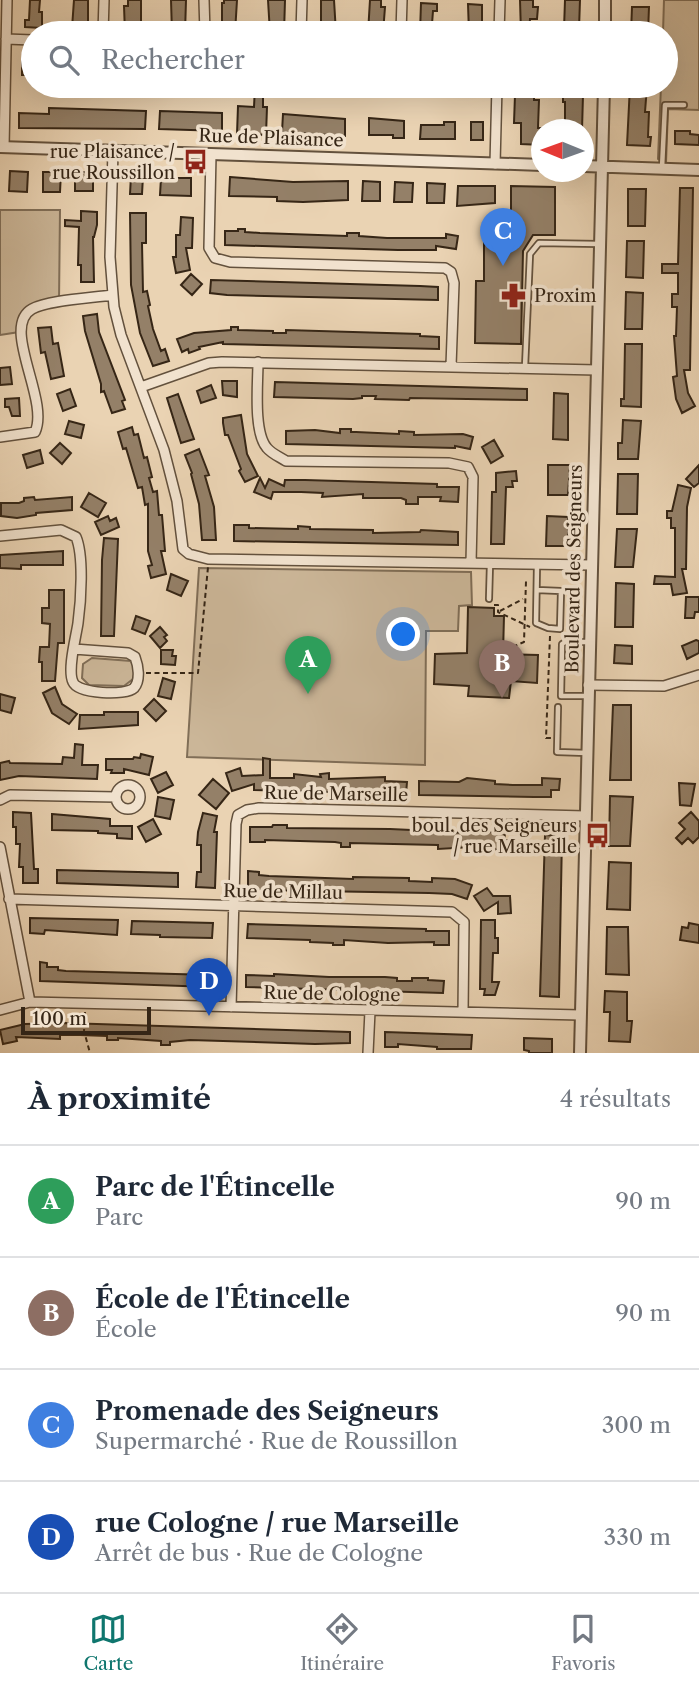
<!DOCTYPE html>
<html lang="fr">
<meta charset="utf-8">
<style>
:root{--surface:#fff;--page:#f6f6f7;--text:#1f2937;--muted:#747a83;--line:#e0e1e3;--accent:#0f766e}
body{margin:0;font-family:"Libre Caslon Text",serif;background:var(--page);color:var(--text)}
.compass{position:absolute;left:531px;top:119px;width:63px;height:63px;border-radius:50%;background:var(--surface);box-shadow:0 7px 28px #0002;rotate:271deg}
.scale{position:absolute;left:21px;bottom:18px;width:130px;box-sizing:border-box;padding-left:7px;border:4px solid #362616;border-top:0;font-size:19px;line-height:24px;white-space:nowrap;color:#362616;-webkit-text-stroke:5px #f1e2ce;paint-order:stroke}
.you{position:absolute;left:404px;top:635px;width:24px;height:24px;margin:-18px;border:5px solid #fff;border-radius:50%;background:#1a73e8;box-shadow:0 0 0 10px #1a73e833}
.badge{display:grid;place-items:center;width:46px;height:46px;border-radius:50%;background:var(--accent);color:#fff;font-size:23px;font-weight:700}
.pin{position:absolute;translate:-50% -58px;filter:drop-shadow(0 2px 4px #0008)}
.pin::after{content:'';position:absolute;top:37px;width:24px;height:21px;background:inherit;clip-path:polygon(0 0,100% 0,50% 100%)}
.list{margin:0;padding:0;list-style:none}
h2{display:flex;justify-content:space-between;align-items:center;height:91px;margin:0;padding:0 28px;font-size:30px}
h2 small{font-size:23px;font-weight:400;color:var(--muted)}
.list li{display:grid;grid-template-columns:46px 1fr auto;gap:21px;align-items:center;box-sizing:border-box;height:112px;padding:0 28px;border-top:2px solid var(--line)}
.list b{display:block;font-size:26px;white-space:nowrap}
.list p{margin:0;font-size:23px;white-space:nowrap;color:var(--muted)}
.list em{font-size:23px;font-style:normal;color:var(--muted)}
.icon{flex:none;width:38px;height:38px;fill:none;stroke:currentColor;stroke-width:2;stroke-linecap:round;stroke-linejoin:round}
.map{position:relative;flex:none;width:699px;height:1053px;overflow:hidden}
.search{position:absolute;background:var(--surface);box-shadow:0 7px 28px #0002;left:21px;right:21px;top:21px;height:77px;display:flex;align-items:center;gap:18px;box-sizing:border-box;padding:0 24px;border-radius:38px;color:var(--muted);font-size:26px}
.sheet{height:539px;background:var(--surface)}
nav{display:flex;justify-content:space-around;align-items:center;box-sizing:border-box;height:98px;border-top:2px solid var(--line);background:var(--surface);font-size:19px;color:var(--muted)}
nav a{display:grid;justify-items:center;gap:4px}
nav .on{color:var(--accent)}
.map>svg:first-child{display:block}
.green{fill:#cbb698;stroke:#806e57;stroke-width:2}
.building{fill:#948068;stroke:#362616;stroke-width:2}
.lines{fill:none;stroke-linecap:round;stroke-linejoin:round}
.service-casing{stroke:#63513d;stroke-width:8}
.minor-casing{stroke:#63513d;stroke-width:12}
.tertiary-casing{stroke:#63513d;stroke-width:14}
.path{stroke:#362616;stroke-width:2;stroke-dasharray:5 3.5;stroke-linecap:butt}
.service{stroke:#f1e2ce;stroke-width:4.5}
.minor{stroke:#f1e2ce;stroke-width:9}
.tertiary{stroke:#f1e2ce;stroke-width:10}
.labels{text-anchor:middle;stroke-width:7;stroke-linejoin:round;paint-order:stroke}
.street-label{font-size:18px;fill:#362616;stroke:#f1e2ce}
.poi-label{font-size:18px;fill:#362616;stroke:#f1e2ce;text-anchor:end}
</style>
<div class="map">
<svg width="699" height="1053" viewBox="0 0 699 1053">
<rect width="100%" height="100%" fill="#ead3b3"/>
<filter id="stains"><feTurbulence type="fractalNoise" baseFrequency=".00286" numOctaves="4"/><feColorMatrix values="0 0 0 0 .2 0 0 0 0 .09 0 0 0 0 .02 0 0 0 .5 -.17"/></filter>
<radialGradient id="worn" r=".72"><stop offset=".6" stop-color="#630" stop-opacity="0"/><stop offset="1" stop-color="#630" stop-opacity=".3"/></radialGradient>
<!-- green -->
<path class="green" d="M664,0H699V110L668,109L666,163L658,159L661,86H666V33H663Z
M0,210H60L59,302L30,309L19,332L0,335Z
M199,568L471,572L472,605L459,606L458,631H426L425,765L187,757Z
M92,658L131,661L135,670L133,679L124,686L89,685L82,678L83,664Z"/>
<!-- building -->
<path class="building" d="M30,0H40L39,12H42V28L25,27V20H29Z
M74,0H88V29L72,28Z
M128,0H141V33H125L124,6H128Z
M171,0H186L185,33H172Z
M224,0H237L235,33H224L222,28V3H224Z
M268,0H285L284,33H270Z
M321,0H334L336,33H321Z
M370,0H381V7H385L383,33H368Z
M520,0H533V7H538L537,19H530L529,33H521Z
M565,0H580L579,29H564Z
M421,3L437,4V11H433L432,24H437L436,33H420Z
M468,4L482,5V33H469Z
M632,7H649L648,33H631Z
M22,60H33V75H22Z
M255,86H263V107H267L266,135L237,134L238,106L254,107Z
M630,86H647L645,112H649L648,137H651L650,146L627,145Z
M515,95L534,96V100H539L538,128H542V145L521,144V123H514Z
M563,95H583L582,130H553V123H565V102H563Z
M49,108L146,111L145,129L19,128V113L49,114Z
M160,111L222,113V131L159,129Z
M283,114L345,119V136L282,132Z
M369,118L404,121V138H393V135H369Z
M444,122H455V139H420L421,125H444Z
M471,122H483V140H471Z
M675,131H690V134L699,135V145L675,144Z
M10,171L28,172L27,192L9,191Z
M43,172H61L60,192H43Z
M75,172H93V191H75Z
M131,176H143L142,194H130Z
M230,177L293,182L348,181V200L303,202L277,201V197L229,196Z
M161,178H191V196L160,195Z
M363,181L380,182V201H362Z
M395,182L413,183L412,202H394Z
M427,183L445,184L444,203H427Z
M458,186H495V203L457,206Z
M511,186L555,187V235H533L523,251L521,344L475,343L476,281H484V229L511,230Z
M680,188H693L690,370H684L688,393L695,406L682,413L676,399L673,377L677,376L674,336H676L677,307H672V294H678V273H662V264H678Z
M628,189H646L645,226H628Z
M81,211L97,212V225L94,237H93L94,282H81V265H78L79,227L65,226V220L81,221Z
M130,213H146V243H142L143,292L147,291L150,305L148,306L153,329L161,351L165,349L169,361L153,366L140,333L131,285Z
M181,217L193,218L192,248H186L190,270L176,273L173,257H176V235H180Z
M238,229H245V232L260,233L347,236V233H359V236L387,238H446V234L458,236L456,249L436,246V250H398L225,245V231H238Z
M627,241H644L643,278L626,277Z
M191,274L202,284L192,295L181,285Z
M211,280L420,286L438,287V300L227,295L210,293Z
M626,292L643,293L642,329H625Z
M97,314L99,332L125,400L122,401L125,409L112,413L104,391L101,392V384L85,331L83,316Z
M51,327L53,344L58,343L64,376L51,379L45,352L41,353L38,328Z
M231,327H238V330L273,331V333H286V330L420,334V336L439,337V349L223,344V342L199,347L200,349L189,353L188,349L182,352L177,339L194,333L231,330Z
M625,344H642L641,407L621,406V399H624Z
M10,367L12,384L0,385V368Z
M222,381H237V397L223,395Z
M275,382L527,389V400L410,398L409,400L375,399L376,396H362V398L353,399L274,397Z
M211,385L216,398L201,403L197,391Z
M70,389L76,406L63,411L57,394Z
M554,393L568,394V440L553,439Z
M178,394L194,439L181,443L167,398Z
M19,398L20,416H12L9,407H5V399Z
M241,415L247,454L258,476L245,482L239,471L241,469L228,435H225L223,423V418Z
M623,420L641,421L638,459H618V443H622Z
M69,421L84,425L81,438L65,434Z
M132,427L134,435L138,434L144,458L147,457L152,477L149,478L153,492L157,491L159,515H162L165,551H161L166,574L151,578L148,566L152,565L148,551V504L145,505L142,487L138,488L126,448L123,449L118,432Z
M340,429H351V432H356L399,434V431L414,432V435L463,434L473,437L470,449L455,446V448L286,444V431L315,430L340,433Z
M494,440L503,456L491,463L482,447Z
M60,443L71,453L62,464L50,453Z
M199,449L209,475L205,476L214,507L216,540H202L199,504L191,474L192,473L185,455Z
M40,450L43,463L27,468L23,455Z
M548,465H570L568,495H548Z
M699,465V483L694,487L686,479Z
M516,471L517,481H512L513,487H506L504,544H491L492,492H496V473Z
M618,474H638L637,514H617Z
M260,478L265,488L269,479L284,486L285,480H305L437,484V487H459L458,502L440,501L441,497H418V504H406V500L401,498H363V494L322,497L323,493L301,492H273L271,499L254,492Z
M678,485L691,488L687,507L686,569H682L687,593L673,595L671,584H654L655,576L675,577V528H671V518H667V511H672Z
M89,493L106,503L98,517L81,507Z
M34,497L35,500L72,497V510L36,513V515L17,518L1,516V503H19L24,501V498Z
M108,516L110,521L116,518L119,527L101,535L95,522Z
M547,516L568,517V546H546Z
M234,525H249V528L298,529V526L310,527V529L373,530V533L420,532L421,530L458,532V545L234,541Z
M617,529H637L633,567H615Z
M104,538L118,539L114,636H101L102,560Z
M63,551V565H21V569L0,568V555Z
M171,574L188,581L181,596L167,590Z
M616,583L634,584L633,627H615Z
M49,590H64V643H58L55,681H42V662H39L40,647H49L50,624L42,623V608H49Z
M686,597H699V612H695L694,618H685Z
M468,607L494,608V616H504L503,654L538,655L537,683L511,681L509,698L468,696L469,686L434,684L435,654L467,653Z
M136,616L150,621L145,634L132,629Z
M160,627L167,635L164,637L167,641L160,648L150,636Z
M696,640L699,641V653L687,659L682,646Z
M615,645L632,646V664L614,663Z
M161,650H173L172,656H176L175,665L161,664Z
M163,678L175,682L171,699L158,696Z
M55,687L62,704L77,714L69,724L52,713L43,693Z
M0,694L15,698L11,713L0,710Z
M154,699L166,711L156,721L144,709Z
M613,705H631V780H610Z
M104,712H138V725L79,729L80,715H104Z
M75,744L83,745L82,765H98L97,779L19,776L0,780V763L9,761L10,763L62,764L63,757L74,758Z
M141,754L153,757L149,775L124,769V773H111L112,770H106V759H133L134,757L140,758Z
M263,758L270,759V778H294V774L321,777L320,774L329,773V779L385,777V781L407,782L406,794L254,790V784L232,791L226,773L240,768L242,776L263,775Z
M166,772L173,785L158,793L151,779Z
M467,778L495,781V784L513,785H542V778L560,779L559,790H551V797H534L419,795V781L459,782Z
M213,779L229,793L216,809L199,795Z
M679,783L695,784L691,806L680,805Z
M610,796L633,797L630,846H609Z
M158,797L174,800L170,819L155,816Z
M13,812L31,813L34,869H38V883H23V867H19L20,844H16V827H13Z
M691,812L699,821V837L693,843L688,838L682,844L676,838L685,829L679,823Z
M203,813L217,816L214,832H217L215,888L196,887L197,872H201V845H197L198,832Z
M52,814L110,819V826H132V839L117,838V834L98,833V831L52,830Z
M153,819L161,834L146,842L138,827Z
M273,825H287V828L390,829L432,831V833L494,832L505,834L504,840H509V851L472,847L438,849V845L350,843V847H341V843L335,842L265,840V842H250V827H272Z
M545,835L562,836L559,997L540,996Z
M609,862L631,863L630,910L607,909Z
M57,870L178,873V887L57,883Z
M248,871L259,872V875L269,876L353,879V877L409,878V881L432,882V878L455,879L472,885L467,899L452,894L429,893L258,890L248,888Z
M487,888L493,896H510L511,913L498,914V902L484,911L474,896Z
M30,918L118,920L117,935L45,930L44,934L30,933Z
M481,920H495V938H498V953H493L492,982H499L495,995H484L485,989H480Z
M132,921L213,923L212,938L160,937V935L131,934Z
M689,923L699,925V943L680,940L682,927L688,928Z
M248,924L426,929V931H449V945H434V942L388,943L344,940V945H333V943L310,942V940L247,938Z
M607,927H628L629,975L606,974Z
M40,962L47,963V967H58V970L66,971L211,975V987L40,981Z
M274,974L329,977H385L397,978V981H412V978H428V980L444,981L443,993L246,987V975L274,976Z
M605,991L627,992V1021H632L630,1042L609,1041L610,1012H604Z
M65,1023L350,1032V1043L315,1044L190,1040L170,1042V1045H161V1041L118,1038V1040H107V1036L80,1035H60V1039L16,1037L17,1041L3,1044L0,1030L25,1024Z
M385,1032L472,1035L471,1049H437V1047L398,1044V1047H385Z
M524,1038L552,1039V1053H529V1051L524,1050Z"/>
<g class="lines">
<defs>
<path id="service" d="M662,168L665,105H684
M525,367L530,254L539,243L599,244
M537,565L536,623L548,628L560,629L561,591L537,590
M489,599L490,564
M588,696H561L562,644L565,642H589
M558,707L557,752L587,753"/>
<path id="minor" d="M204,0L205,33
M103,33L104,0
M301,33L302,0
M401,33L402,0
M499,33L500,0
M6,39L33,40
M4,147L7,0
M113,151L110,257L114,307L121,335L164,450L177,501L183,549L189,554L208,559L592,565
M211,154L209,248L215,258L230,262L445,268L451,272L454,283L451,366
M495,164L497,86
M258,362C258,383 253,432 267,448C272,454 280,457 286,461L449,463L468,467L473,477L471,563
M141,387L209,363L222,362L597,370
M0,437L35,432C50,400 0,327 32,309C48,300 92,298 112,295
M0,536L61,530L76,537C84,556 81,601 78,623C76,637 67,670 73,682C78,694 126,696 134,688C141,680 138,665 135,657L128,653L74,649
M588,685L664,686L699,675
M116 797a12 12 0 1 1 24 0a12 12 0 1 1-24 0Z
M0,800L10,795L116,797
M0,847L30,1002
M9,899L452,912L464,922L463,1012
M231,1007L236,824L238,815L247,810L259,808L585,816
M0,1010L30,1002L580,1015
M368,1053L370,1011"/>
<path id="tertiary" d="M605,33V0
M0,147L542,165
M584,166L699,170
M580,1053L604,86"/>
</defs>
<!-- service casing -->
<use href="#service" class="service-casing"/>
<!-- minor casing -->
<use href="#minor" class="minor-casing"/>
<!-- tertiary casing -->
<use href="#tertiary" class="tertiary-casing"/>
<!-- path -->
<path class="path" d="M494,605H498V612L530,627
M500,611L523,599
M550,636L546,738H551
M488,650L503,651L524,642L526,581
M146,673H198L208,567
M85,1012L84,1031L90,1053"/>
<!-- service -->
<use href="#service" class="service"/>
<!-- minor -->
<use href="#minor" class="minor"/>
<!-- tertiary -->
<use href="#tertiary" class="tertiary"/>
</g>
<!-- icons -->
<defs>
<symbol id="bus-bare" viewBox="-9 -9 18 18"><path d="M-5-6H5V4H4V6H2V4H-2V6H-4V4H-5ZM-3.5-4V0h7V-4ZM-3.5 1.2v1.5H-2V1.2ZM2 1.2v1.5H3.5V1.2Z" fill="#8f2418" stroke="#f1e2ce" stroke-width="2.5" paint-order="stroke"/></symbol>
<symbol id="pharmacy-bare" viewBox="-9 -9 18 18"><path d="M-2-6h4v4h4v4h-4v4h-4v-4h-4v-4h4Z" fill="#8f2418" stroke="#f1e2ce" stroke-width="2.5" paint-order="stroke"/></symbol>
</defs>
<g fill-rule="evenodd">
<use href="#bus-bare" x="178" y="144" width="35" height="35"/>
<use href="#pharmacy-bare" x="496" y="278" width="35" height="35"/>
<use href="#bus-bare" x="580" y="818" width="35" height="35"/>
</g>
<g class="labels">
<!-- street labels -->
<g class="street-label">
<text transform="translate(271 138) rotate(2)" y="6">Rue de Plaisance</text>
<text transform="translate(574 569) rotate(-89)" y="6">Boulevard des Seigneurs</text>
<text transform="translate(336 794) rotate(1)" y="6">Rue de Marseille</text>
<text transform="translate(283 892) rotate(1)" y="6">Rue de Millau</text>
<text transform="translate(332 994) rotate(1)" y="6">Rue de Cologne</text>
</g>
<!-- poi labels -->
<g class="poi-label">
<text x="175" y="158">rue Plaisance /<tspan x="175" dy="21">rue Roussillon</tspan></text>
<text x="534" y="302" text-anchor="start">Proxim</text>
<text x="577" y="832">boul. des Seigneurs<tspan x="577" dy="21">/ rue Marseille</tspan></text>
</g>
</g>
<rect width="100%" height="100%" filter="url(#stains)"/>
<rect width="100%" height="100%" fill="url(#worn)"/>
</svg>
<svg class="compass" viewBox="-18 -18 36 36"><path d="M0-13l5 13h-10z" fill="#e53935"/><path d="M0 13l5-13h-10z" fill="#747a83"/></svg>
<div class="scale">100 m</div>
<div class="you"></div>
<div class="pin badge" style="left:308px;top:694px;background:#2e9e5b">A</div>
<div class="pin badge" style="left:502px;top:698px;background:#8d6e63">B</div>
<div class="pin badge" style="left:503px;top:266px;background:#3f7fe0">C</div>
<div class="pin badge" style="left:209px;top:1016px;background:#1a4fb4">D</div>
<div class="search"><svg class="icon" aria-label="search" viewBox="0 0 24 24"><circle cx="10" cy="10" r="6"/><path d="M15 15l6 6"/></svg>Rechercher</div>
</div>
<section class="sheet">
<h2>À proximité<small>4 résultats</small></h2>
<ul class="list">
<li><span class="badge" style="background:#2e9e5b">A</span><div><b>Parc de l'Étincelle</b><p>Parc</p></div><em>90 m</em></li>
<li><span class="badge" style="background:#8d6e63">B</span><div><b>École de l'Étincelle</b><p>École</p></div><em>90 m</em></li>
<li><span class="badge" style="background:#3f7fe0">C</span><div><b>Promenade des Seigneurs</b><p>Supermarché · Rue de Roussillon</p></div><em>300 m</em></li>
<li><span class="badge" style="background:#1a4fb4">D</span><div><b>rue Cologne / rue Marseille</b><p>Arrêt de bus · Rue de Cologne</p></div><em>330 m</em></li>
</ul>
</section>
<nav>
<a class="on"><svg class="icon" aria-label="map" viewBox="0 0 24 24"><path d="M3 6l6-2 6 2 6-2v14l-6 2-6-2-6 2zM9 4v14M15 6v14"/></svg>Carte</a>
<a><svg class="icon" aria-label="directions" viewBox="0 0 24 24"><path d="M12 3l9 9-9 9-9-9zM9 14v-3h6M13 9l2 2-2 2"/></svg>Itinéraire</a>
<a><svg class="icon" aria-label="saved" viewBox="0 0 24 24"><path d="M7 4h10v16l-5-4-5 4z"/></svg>Favoris</a>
</nav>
